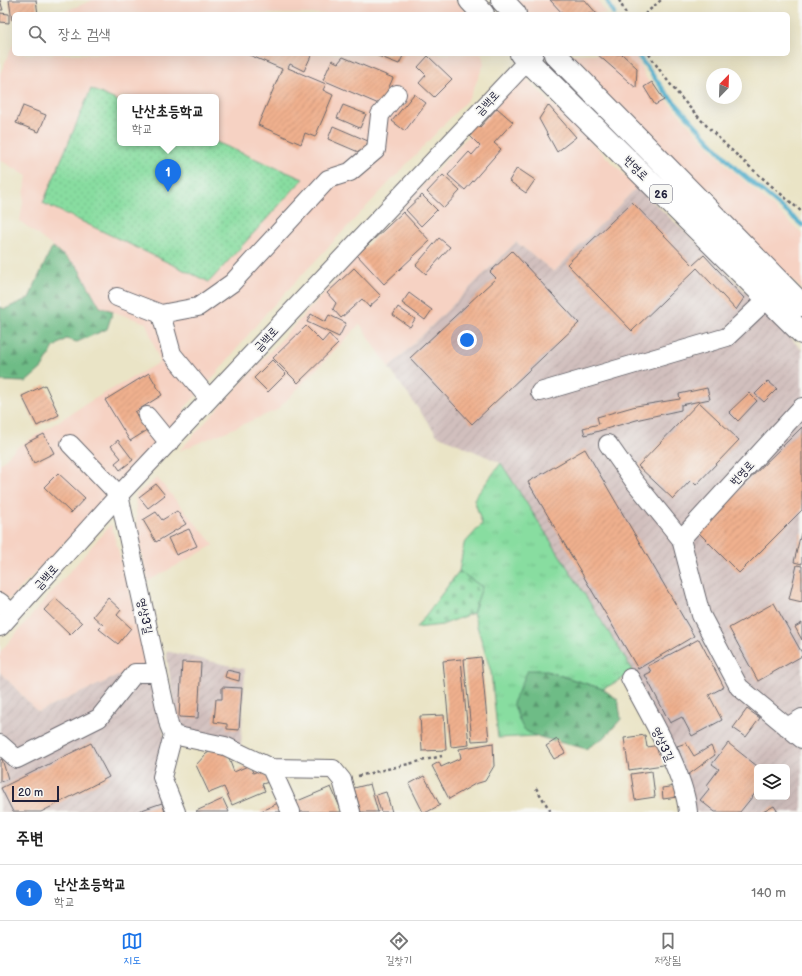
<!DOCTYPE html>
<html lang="ko">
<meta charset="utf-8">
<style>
:root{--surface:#fff;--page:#f2f2f2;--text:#222;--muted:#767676;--line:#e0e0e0;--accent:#1a73e8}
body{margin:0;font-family:"Balsamiq Sans","Poor Story",sans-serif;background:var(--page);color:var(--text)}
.controls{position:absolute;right:12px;bottom:12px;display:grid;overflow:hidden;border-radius:6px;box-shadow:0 4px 16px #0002}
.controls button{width:36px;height:36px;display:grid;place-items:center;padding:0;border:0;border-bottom:1px solid var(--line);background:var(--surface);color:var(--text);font:20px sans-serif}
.compass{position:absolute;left:706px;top:68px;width:36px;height:36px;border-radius:50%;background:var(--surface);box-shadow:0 4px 16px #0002;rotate:23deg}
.scale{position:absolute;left:12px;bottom:10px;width:47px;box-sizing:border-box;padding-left:4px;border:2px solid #22223b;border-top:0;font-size:11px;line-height:14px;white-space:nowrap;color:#22223b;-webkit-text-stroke:3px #f6f6f2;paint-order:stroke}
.you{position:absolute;left:467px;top:340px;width:14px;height:14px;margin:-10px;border:3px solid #fff;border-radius:50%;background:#1a73e8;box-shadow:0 0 0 6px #1a73e833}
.badge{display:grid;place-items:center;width:26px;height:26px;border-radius:50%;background:var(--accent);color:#fff;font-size:13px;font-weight:700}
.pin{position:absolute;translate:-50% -33px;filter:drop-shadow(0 1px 2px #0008)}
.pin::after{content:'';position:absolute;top:21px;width:14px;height:12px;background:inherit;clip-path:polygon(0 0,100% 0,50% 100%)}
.popup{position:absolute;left:117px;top:94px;width:102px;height:52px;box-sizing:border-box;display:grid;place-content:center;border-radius:6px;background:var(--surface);filter:drop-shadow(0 1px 3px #0005);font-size:13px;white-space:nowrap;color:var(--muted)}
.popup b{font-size:15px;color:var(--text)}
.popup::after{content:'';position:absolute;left:50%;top:100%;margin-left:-8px;border:8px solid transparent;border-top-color:var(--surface)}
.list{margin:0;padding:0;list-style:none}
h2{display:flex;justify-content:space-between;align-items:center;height:52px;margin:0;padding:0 16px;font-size:17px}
h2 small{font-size:13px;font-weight:400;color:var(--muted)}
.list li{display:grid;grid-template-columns:26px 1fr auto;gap:12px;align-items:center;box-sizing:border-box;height:56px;padding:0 16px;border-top:1px solid var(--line)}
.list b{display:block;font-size:15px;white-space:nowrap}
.list p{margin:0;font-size:13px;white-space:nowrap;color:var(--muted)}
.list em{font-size:13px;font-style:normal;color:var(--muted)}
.icon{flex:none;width:22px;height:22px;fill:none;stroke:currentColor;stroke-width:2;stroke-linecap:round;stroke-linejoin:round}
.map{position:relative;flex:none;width:802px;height:812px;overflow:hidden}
.search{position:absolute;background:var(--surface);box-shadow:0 4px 16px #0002;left:12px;right:12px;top:12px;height:44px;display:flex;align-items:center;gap:10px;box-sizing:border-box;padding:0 14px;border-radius:6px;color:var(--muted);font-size:15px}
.sheet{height:108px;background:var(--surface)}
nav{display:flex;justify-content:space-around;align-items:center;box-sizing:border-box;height:56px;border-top:1px solid var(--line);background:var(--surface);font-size:11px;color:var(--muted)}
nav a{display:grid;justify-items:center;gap:2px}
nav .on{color:var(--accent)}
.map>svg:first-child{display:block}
.built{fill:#f6d2c3;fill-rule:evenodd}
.industrial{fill:url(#industrial-furrows);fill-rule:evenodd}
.grass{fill:url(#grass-tufts);stroke:#55806e}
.forest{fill:url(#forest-firs);stroke:#486f60}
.cemetery{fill:url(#cemetery-stones);stroke:#55806e}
.park{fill:url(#park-dots);stroke:#55806e}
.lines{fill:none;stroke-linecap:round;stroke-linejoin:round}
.stream{stroke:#4aaac9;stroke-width:4.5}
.building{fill:url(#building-hatch)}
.minor-casing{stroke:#68666c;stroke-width:20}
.major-casing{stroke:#68666c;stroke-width:24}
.path{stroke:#68666c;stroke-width:2.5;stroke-dasharray:3 3;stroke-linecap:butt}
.minor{stroke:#fff;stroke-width:18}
.major{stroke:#fff;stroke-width:22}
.labels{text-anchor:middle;stroke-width:3.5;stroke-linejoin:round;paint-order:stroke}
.shield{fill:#f6f6f2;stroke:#626272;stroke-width:1}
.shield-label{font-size:11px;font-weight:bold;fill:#22223b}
.street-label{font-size:12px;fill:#22223b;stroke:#f6f6f2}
</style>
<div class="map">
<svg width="802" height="812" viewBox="0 0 802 812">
<defs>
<pattern id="industrial-furrows" width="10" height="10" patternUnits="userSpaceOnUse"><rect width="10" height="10" fill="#d1bfbd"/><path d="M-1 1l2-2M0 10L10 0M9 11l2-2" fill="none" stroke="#b3a4a3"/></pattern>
<pattern id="grass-tufts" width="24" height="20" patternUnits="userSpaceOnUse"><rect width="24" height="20" fill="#88dda0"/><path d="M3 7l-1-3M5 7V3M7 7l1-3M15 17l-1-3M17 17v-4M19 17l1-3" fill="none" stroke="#75bd8b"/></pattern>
<pattern id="forest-firs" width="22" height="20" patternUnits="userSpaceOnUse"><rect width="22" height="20" fill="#6ebc86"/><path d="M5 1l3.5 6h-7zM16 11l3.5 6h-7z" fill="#5a986f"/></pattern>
<pattern id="cemetery-stones" width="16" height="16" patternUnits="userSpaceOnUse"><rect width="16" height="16" fill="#88dda0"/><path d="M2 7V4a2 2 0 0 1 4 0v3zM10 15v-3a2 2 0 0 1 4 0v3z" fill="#75bd8b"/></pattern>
<pattern id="park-dots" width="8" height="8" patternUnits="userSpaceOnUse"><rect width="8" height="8" fill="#88dda0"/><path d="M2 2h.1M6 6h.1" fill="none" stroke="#75bd8b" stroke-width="1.8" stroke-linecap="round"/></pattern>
<pattern id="building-hatch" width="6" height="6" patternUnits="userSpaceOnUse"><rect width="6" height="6" fill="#efb08e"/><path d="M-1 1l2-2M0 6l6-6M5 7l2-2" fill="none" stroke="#cd977b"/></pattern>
</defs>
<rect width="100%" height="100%" fill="#f6f6f2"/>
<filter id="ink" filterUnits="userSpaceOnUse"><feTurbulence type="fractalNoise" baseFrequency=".025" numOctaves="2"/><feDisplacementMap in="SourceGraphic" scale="8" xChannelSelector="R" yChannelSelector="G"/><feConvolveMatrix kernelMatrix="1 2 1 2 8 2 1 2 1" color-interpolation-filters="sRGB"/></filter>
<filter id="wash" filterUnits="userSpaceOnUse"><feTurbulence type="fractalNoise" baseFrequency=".012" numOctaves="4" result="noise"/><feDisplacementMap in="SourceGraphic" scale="16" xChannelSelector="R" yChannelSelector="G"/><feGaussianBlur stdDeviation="0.9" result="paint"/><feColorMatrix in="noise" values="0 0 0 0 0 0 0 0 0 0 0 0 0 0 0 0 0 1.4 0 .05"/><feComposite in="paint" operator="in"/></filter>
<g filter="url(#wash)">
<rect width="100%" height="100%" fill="#eae4c6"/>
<!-- built -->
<path class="built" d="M93,0H455L469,14H58Z
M516,0H598L606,14H526L515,1Z
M14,42V54H482L484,64L470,97L266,313L217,373L184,409L189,415L9,600L0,591V464L16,448L89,402L160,362L146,323L100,307L77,266L20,221L27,176L0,160V74ZM120,97H216V143H120Z
M562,54H634L647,79L726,165L802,233V290Z
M527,79L637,187L554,272L516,242L389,368L360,324L277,410L179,451L511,89Z
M157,478L214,545L148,581L138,540L135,495Z
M111,524L149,662L38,712L0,672V652Z"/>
<!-- industrial -->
<path class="industrial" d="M637,187L708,253L802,350V812H694L627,661L501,463L437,435L389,368L516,242L554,272ZM757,767H787V797H757Z
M166,651L245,669L241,746L178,730Z
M149,662L165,739L168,812H0V672L38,712Z"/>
<!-- grass -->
<path class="grass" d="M501,463L627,661L633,673L603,689L543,670L524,729L536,736L498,738L491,672L473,613L482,587L459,571L464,544L482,524L474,499Z"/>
<!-- forest -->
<path class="forest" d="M52,247L77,266L100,307L113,311L107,329L77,342L66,339L54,347L42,368L26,382L0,381V307L5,309L29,298Z
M528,670H543L603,689L618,700L621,719L606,736L586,749C572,744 531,738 524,729C519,723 516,710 513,703Z"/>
<!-- cemetery -->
<path class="cemetery" d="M459,571L482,587L473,613L442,625L416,628Z"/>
<!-- park -->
<path class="park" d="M91,89L120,102V143L216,142L303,179L209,282L43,203Z"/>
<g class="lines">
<!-- stream -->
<path class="stream" d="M607,0L614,14
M637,54L666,93L735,168L802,225"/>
</g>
<g id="blocks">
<!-- building -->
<path class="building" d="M0,0L3,10H0Z
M9,0H36L38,14H14V20H12Z
M550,0H585L597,14H563Z
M0,13L9,14V23L0,22Z
M247,54H312L304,71L290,64L288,68L326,84L323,90L333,95L315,137L305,133L301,144L258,125L282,69Z
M373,54H404L399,64Z
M597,54H622L637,68L636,88Z
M428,56L452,79L434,97L419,83L426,75L418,67Z
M343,57L393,78L381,105L323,80L332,60L338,63Z
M652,82L664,100L655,105L644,87Z
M414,94L426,103L405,131L392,121Z
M343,105L366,114L360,128L337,118Z
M548,105L576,137L557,152L539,119Z
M23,106L46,115L39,132L16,123Z
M497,108L513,122L494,143L501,149L465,190L448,175L469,152L472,155L480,146L466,132L475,122L480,127Z
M333,126L368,141L363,154L328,139Z
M517,168L535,180L526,193L509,181Z
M443,175L460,191L444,208L427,192Z
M422,195L437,210L421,226L406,210Z
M632,202L693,265L704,255L744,298L736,310L697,268L632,331L567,264Z
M403,212L430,241L384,284L357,255Z
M439,238L450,247L426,274L416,265Z
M512,251L579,323L472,424L410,358L496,278L490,272Z
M354,268L381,296L369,307L362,299L341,318L333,309L336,303L327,293Z
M409,293L432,310L425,320L402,303Z
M398,307L415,319L410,327L393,315Z
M311,314L325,322L329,315L346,323L339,337L307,322Z
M306,326L322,342L329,334L338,344L298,383L273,358Z
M272,360L286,374L268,392L254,378Z
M149,373L162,395L135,412L146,431L130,441L105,400Z
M768,381L777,389L764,402L755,394Z
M45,385L59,415L37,426L22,396Z
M707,388L710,399L681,405V410L640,419L585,435L583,428L599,424L597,417L636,406L680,399L679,394Z
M749,393L757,401L738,421L729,412Z
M699,402L739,440L696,485L691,480L673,499L638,466Z
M802,427V510L739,573L697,531Z
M44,434L54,453L34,463L24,444Z
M118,440L133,460L120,470L115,463L121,458L111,446Z
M585,449L694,636L638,669L528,482Z
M58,473L85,498L71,513L44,487Z
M156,484L165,495L148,508L139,497Z
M177,511L186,524L156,542L143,520L156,512L162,520Z
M189,529L197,546L176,555L168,538Z
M801,533H802V564L794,562Z
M797,565L802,566V602L789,599Z
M55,598L82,623L70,635L44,610Z
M108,598L121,610L117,615L131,628L118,644L99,629L103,625L93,616Z
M774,603L802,653V656L758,681L729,628Z
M802,623V640L795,627Z
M699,639L724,687L709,695L722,720L692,736L682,717L670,723L645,675L651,672L648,666Z
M481,657L489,740L472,741L464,659Z
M461,659L469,745L451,747L443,661Z
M182,662L201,663L198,718L179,717Z
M227,670L240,673L239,681L225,677Z
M222,687L242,688L239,730L227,729V724L214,722L216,699H222Z
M747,709L760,718L746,737L733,728Z
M444,715L446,750L422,751L420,716Z
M645,735L647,747L660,745L663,765L629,770L624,738Z
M557,739L565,753L554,759L546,746Z
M91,743L109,777L41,812H13L1,788Z
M493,743L494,766L485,781L475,784L449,799L432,766L439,762L441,767L461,758L459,749Z
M686,743L694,756L711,746L715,755L688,775L677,746Z
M728,743L757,766V791L740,812H715L700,800L709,789L707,785L719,769L712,764Z
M214,749L226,751L234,772L250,765L253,773L263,769L269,782L262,784L265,791L232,805L224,787L209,793L196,765L206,754Z
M2,759L8,779L0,782V760Z
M652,771L655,797L635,800L631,774Z
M424,776L440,805L427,812H423L409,784Z
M370,784L378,812H361L354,788Z
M676,786L677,797L663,799L662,788Z
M331,787L342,812H299L295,802Z
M386,792L392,812H381L376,795Z
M223,799L229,812H197L196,811Z
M162,803L165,812H136Z
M278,803L282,812H259Z
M774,806L778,812H763Z"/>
</g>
</g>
<g filter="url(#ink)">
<use href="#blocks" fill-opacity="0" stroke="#68666c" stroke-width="1"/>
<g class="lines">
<defs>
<path id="minor" d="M117,297L161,314L172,354L209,399
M161,314L198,307L232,283L328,179L350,172L376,150L380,115L397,94
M540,392L727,337L767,299
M147,416L169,443
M70,444L119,495L169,725L173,735L225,746L271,768L333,769L342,780L351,812
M608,444L634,481L681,539L701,615L739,687L802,739
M681,539L802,407
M0,602L12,614
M0,627L119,495L534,54
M630,678C649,715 684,771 688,812
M787,727L802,718
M173,735L162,777L176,812
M0,744L17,759L99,718L135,673H158
M271,768L291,812"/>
<path id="major" d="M470,0L483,14
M502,0L515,14
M521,54L802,333
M555,54L802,305"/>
</defs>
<!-- minor casing -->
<use href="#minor" class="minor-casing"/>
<!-- major casing -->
<use href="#major" class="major-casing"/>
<!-- path -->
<path class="path" d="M619,0L626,14
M645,14L661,0
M649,54C689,117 746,164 802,212
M358,776L442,756
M536,788L551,812"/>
<!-- minor -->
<use href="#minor" class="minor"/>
<!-- major -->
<use href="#major" class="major"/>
</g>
</g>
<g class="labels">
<!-- shield labels -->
<rect class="shield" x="650" y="185" width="22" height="18" rx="3"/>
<g class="shield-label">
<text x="661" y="198">26</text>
</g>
<!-- street labels -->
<g class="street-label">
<text transform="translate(487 103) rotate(-47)" y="4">금백로</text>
<text transform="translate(636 168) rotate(45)" y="4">번영로</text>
<text transform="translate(266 339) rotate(-47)" y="4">금백로</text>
<text transform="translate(742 473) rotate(-47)" y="4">번영로</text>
<text transform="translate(46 577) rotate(-48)" y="4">금백로</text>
<text transform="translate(145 616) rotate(78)" y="4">영상3길</text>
<text transform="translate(663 744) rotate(65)" y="4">영상3길</text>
</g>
</g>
</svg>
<div class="controls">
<button><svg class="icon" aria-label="layers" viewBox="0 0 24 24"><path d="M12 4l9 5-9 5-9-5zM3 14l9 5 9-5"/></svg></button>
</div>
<svg class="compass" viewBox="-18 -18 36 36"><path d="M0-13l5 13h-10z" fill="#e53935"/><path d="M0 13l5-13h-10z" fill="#767676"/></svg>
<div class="scale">20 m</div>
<div class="you"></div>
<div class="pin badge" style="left:168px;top:192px">1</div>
<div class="popup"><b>난산초등학교</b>학교</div>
<div class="search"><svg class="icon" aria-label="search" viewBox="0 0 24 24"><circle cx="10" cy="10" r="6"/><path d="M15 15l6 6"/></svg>장소 검색</div>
</div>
<section class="sheet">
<h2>주변<small></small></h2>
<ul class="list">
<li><span class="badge">1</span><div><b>난산초등학교</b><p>학교</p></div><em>140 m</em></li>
</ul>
</section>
<nav>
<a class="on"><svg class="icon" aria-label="map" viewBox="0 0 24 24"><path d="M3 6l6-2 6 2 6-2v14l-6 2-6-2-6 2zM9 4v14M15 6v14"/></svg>지도</a>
<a><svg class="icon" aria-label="directions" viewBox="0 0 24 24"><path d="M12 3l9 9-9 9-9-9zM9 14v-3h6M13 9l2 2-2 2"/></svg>길찾기</a>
<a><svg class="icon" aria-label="saved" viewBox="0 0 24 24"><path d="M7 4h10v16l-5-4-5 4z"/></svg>저장됨</a>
</nav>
